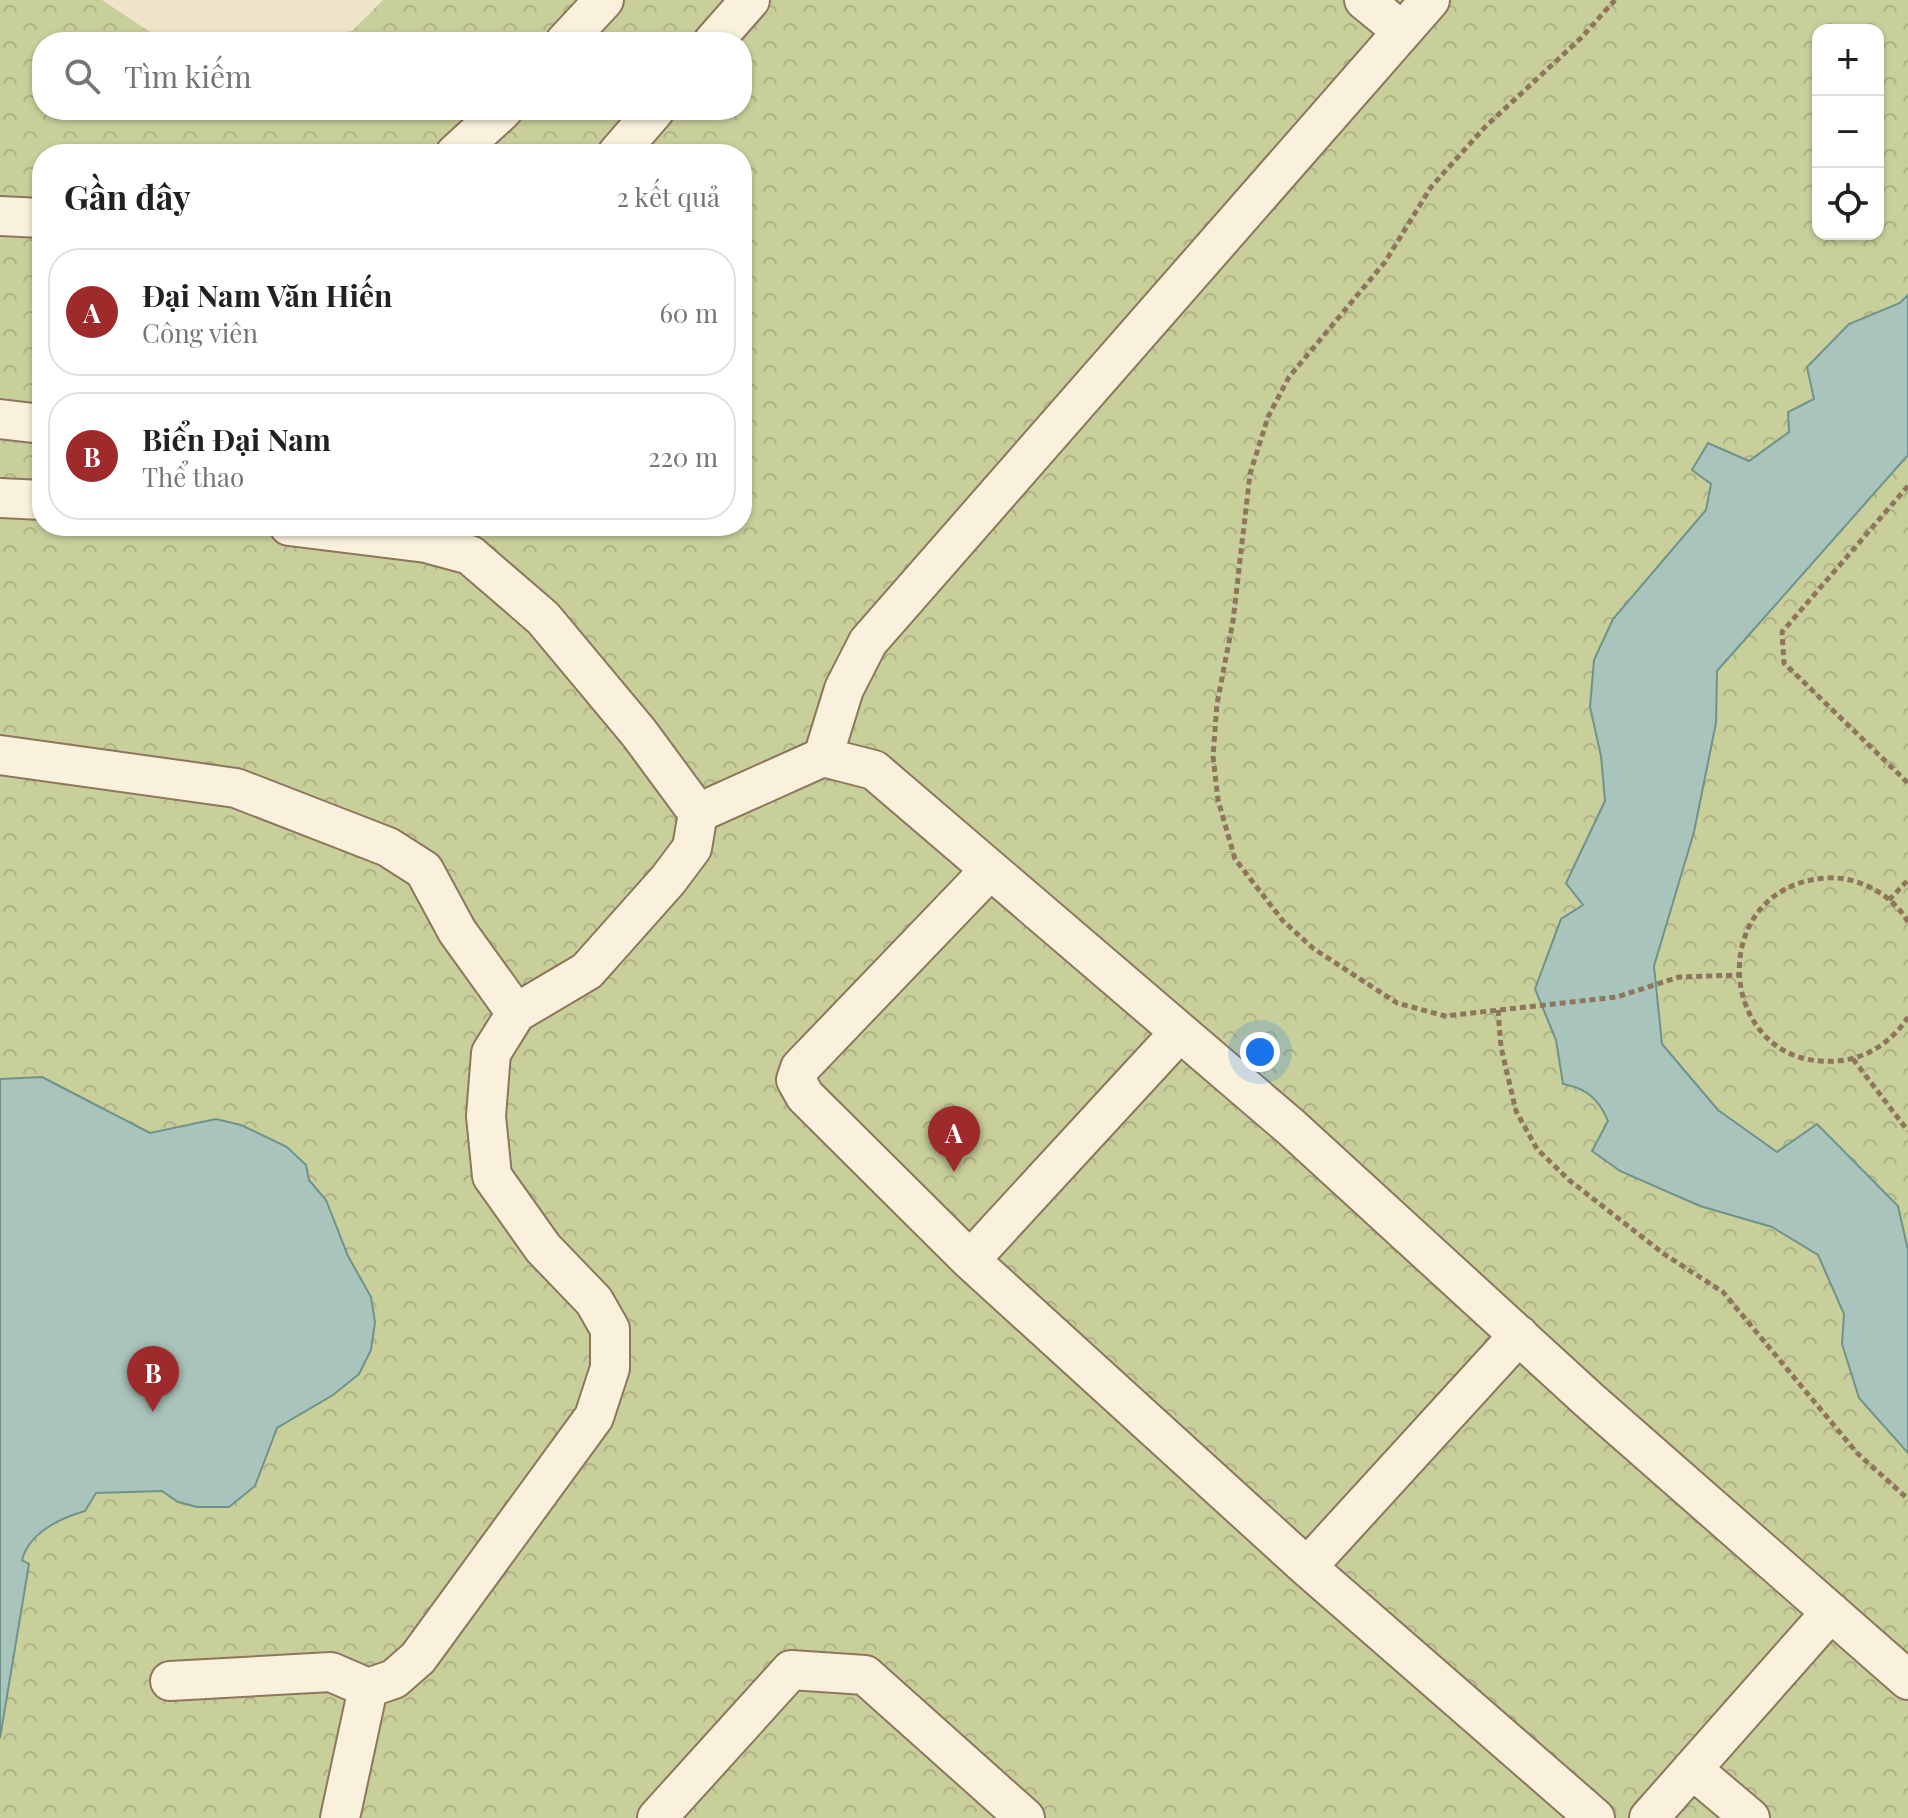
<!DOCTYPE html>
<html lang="vi">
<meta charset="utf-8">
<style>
:root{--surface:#fff;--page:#f6f6f6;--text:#202124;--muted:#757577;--line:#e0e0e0;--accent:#9e2a2b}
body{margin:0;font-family:"Playfair Display",serif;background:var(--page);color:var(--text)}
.controls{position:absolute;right:24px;top:24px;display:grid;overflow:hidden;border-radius:16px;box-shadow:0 2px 6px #0004}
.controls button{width:72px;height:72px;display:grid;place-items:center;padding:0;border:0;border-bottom:2px solid var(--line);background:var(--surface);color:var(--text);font:40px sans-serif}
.you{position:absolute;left:1260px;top:1052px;width:28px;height:28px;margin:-20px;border:6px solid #fff;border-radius:50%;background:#1a73e8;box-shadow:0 0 0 12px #1a73e833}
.badge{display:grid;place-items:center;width:52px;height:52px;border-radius:50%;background:var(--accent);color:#fff;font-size:26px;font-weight:700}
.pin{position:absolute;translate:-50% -66px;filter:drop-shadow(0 2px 4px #0008)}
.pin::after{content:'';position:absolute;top:42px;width:28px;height:24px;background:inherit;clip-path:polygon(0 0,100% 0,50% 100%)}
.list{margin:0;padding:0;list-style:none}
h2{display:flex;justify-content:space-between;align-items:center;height:104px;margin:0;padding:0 32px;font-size:34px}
h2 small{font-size:26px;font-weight:400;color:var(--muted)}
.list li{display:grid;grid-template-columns:52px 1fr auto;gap:24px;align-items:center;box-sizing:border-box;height:128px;margin:0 16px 16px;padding:0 16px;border:2px solid var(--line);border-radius:32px}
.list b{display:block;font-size:30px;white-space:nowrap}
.list p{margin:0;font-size:26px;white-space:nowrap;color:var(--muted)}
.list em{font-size:26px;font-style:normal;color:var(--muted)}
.icon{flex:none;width:44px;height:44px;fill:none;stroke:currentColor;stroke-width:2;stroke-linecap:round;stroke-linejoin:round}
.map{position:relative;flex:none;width:1908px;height:1818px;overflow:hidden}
.search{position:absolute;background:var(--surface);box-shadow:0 2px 6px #0004;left:32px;top:32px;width:720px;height:88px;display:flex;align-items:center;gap:20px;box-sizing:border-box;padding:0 28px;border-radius:32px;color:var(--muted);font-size:30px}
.panel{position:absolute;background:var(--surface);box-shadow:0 2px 6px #0004;left:32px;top:144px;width:720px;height:392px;border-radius:32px}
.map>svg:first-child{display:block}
.forest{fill:url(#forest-crowns);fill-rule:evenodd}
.water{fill:#a9c4bc;stroke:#6f938a;stroke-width:2}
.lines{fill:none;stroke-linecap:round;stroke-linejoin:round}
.minor-casing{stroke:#8d765c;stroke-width:42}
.path{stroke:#8d765c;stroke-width:5;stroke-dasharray:6 4;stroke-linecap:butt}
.minor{stroke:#faf1dc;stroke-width:38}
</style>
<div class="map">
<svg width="1908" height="1818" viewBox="0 0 1908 1818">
<defs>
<pattern id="forest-crowns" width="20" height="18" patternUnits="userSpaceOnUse" patternTransform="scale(2)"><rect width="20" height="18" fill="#c9cf9b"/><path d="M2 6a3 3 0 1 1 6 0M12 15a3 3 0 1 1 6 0" fill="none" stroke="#aeb285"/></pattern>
</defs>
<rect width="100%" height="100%" fill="#f0e4c8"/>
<!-- forest -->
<path class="forest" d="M0,0H102L165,42H42V110H742V42H283L352,31L383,0H1908V1818H0ZM1818,30H1878V234H1818ZM42,154H742V526H42Z"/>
<!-- water -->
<path class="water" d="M1908,295V455L1717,671L1716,723L1694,832L1654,966L1662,1044L1718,1110L1777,1152L1817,1124L1898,1206L1908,1250V1453L1859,1398L1842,1344L1844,1314L1818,1255L1772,1227L1700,1206L1620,1171L1592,1151L1608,1121C1599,1099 1586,1088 1563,1084L1556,1040L1535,989L1561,919L1583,905L1566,883L1605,801L1601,756L1590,707L1594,660L1613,619L1706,510L1711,484L1692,470L1708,443L1749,461L1789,432L1788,412L1814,399L1807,367L1849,324L1900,303Z
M42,1077L150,1133L216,1119L241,1125L287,1147L306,1165L309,1180L326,1200L348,1256L371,1297L375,1322L371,1350L359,1374L333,1395L277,1428L255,1486L229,1507H197L178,1502L162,1491L96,1493L85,1511C60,1518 29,1533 22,1560L29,1564L0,1738V1079Z"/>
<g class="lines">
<defs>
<path id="minor" d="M1364,0L1402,31
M565,42L604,0
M713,42L750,0
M455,154L503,110
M617,154L655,110
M0,216L42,218
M0,419L42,424
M0,498L42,500
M0,755L236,788L388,847L424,870L457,931L516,1013
M823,757L844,689L868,642L1430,0
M698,813L823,757L874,770L1292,1128L1589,1400L1908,1680
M990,870L800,1068L796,1080L805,1096L970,1260L1307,1567L1595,1818
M970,1260L1180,1032
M1307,1567L1519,1335
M170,1681L331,1672L368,1688L394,1679L418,1658L594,1417L610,1368V1329L594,1301L543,1248L492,1176L486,1116L491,1053L516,1013L587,971L668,880L692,848L698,813L639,733L543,618L470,555L426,543L289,526
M1692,1769L1750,1818
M340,1818L368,1688
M657,1818L791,1670L865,1675L1025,1818
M1649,1818L1831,1612"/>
</defs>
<!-- minor casing -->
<use href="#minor" class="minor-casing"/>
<!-- path -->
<path class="path" d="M1615,0L1581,38L1485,127L1431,187L1385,262L1289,377L1268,417L1250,474L1233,621L1217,704L1213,756L1218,800L1235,859L1283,921L1314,949L1397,1003L1445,1016L1617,997L1679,977L1738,975
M1908,486L1782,632L1784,663L1908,783
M1889,900L1908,880
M1908,922C1892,894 1858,876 1826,878C1699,887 1717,1079 1845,1060C1871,1056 1894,1039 1908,1017
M1498,1010L1501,1047L1516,1111L1537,1149L1569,1180L1664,1254L1723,1292L1857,1453L1908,1499
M1853,1059L1908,1131"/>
<!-- minor -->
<use href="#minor" class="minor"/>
</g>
</svg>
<div class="controls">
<button>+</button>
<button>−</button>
<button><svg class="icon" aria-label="locate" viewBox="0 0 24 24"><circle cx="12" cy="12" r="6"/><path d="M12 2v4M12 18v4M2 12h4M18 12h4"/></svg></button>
</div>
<div class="you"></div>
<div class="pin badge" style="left:954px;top:1172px">A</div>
<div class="pin badge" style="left:153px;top:1412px">B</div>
<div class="search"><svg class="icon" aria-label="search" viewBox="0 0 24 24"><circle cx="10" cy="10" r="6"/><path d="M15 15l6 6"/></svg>Tìm kiếm</div>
<section class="panel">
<h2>Gần đây<small>2 kết quả</small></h2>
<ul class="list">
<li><span class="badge">A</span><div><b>Đại Nam Văn Hiến</b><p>Công viên</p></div><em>60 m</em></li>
<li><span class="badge">B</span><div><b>Biển Đại Nam</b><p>Thể thao</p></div><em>220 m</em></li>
</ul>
</section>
</div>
